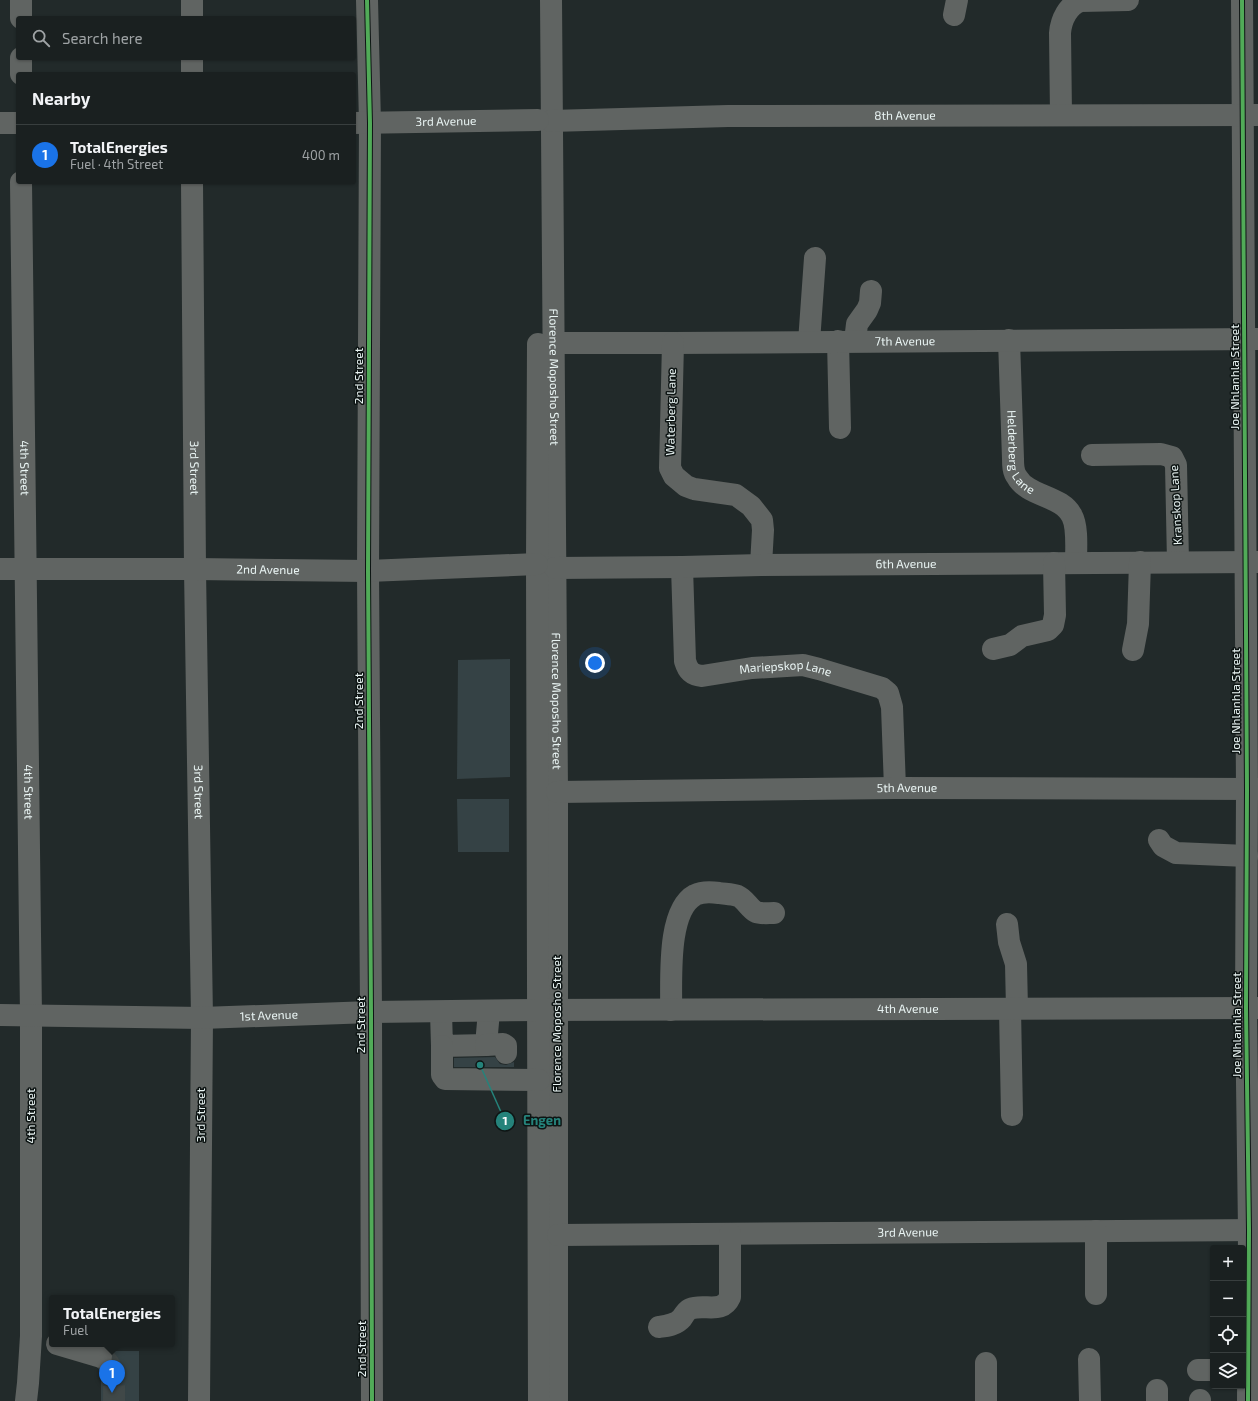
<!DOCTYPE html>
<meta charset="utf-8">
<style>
:root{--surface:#1a2020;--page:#272d2d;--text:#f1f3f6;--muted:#9fa3a5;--line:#383e3e;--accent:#1a73e8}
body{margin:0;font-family:"Exo 2",sans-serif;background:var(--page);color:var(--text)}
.controls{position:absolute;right:12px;bottom:12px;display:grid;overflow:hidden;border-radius:4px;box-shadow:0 1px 3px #0004}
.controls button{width:36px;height:36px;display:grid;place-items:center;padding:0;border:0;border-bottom:1px solid var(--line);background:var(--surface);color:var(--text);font:20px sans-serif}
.you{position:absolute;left:595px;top:663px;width:14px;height:14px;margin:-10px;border:3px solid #fff;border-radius:50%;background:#1a73e8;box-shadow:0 0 0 6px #1a73e833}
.badge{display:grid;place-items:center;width:26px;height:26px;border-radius:50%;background:var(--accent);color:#fff;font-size:13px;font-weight:700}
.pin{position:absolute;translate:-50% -33px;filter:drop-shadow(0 1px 2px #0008)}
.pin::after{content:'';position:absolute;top:21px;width:14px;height:12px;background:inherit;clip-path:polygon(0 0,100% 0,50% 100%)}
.popup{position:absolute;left:49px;top:1295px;width:126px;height:52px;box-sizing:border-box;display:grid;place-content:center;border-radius:4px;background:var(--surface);filter:drop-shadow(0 1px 3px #0005);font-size:13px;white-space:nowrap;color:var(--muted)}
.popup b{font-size:15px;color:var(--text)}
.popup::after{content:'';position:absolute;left:50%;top:100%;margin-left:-8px;border:8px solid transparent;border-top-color:var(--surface)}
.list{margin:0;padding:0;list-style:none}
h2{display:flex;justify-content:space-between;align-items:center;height:52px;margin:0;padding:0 16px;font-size:17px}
h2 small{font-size:13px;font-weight:400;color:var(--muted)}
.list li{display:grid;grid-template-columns:26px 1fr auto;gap:12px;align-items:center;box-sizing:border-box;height:60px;padding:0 16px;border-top:1px solid var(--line)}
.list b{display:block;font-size:15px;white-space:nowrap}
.list p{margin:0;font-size:13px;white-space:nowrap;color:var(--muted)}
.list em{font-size:13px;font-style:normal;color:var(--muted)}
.icon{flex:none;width:22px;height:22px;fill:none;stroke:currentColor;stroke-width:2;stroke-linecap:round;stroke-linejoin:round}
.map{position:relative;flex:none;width:1258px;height:1401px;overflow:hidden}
.search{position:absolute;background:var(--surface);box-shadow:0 1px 3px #0004;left:16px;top:16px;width:340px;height:44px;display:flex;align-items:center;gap:10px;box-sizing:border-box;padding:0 14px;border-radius:4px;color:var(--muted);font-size:15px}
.panel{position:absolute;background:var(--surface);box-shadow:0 1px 3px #0004;left:16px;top:72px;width:340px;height:112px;border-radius:4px}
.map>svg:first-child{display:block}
.building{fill:#354245}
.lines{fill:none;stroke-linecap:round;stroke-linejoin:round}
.minor-tunnel{stroke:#404848;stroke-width:22;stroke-dasharray:22 11;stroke-linecap:butt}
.minor{stroke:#606462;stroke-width:22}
.cycleway-casing{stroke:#0e1514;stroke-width:6}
.cycleway{stroke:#51ab58;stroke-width:4}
.labels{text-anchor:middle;stroke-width:3;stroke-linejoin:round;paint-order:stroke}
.street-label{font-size:12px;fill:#eaf5f4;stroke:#0e1514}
.leader{fill:none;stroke:#25837b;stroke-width:1.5}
.callout-dot{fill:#25837b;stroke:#0e1514;stroke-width:1.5}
.mark-label{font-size:12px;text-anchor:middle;font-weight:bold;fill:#fff}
.callout-label{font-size:13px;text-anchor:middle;font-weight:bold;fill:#25837b;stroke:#0e1514;stroke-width:3;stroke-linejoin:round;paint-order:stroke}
</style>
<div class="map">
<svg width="1258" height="1401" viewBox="0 0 1258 1401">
<rect width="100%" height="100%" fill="#222a2a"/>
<!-- building -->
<path class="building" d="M510,659V777L457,779L458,660Z
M457,799H509V852H458Z
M495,1057L500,1064L506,1065L514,1062V1067H454V1058Z
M112,1351H139V1401H101V1369L109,1366L113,1361V1354Z"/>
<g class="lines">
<!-- minor-tunnel -->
<path class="minor-tunnel" d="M101,1357C116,1364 114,1387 114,1401"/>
<!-- minor -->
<g class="minor">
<path d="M367,0L370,123L368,571L371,1012L372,1401"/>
<path id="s1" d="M551,0L557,792V1401"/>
<path d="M1242,0L1247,790L1246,1008L1249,1230L1248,1401"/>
<path d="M954,15L957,0"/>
<path d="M21,18V0"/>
<path d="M192,18V0"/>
<path d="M21,74V58"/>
<path d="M192,74V58"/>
<path d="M1061,115L1060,33C1061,20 1068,5 1081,1L1128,0"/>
<path id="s2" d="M551,121L728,116L1258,115"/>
<path d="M0,123H18"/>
<path id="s3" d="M354,123L538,120"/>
<path id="s4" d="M21,182L31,1016V1336L28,1383L26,1401"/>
<path id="s5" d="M192,182L195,569L202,1018L199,1401"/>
<path id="s6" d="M1009,340L1013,459C1013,465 1013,472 1017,477C1028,497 1062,495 1072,516C1078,527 1076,550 1076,562"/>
<path d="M838,341L840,428"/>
<path d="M855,341L857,324L867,310L870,303L871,291"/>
<path d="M809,342L815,258"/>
<path id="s7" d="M553,343H673L1258,339"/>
<path d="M673,343L670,468L674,476L686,486L694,489L736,495L751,506L762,520L763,530L761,565"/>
<path d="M538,344L537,564L539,1401"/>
<path d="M1092,455L1161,454L1172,457L1176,465L1178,562"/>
<path id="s8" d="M682,567L685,661C688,671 692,675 702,676L752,668L803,665L819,669L882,688L888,693L892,707L895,788"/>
<path id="s9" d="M555,568L682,567L761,565L1258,562"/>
<path id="s10" d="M0,569H195L368,571L537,564"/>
<path d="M993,649L1010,645L1022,636L1048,630L1053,625L1055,615L1054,563"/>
<path d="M1133,650L1138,624L1140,562"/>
<path id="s11" d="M557,792L895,788L1258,789"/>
<path d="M1159,840L1163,846L1176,853L1247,856"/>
<path d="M1007,924L1009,942L1016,964L1017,1009"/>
<path d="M1010,1009L1012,1115"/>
<path d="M671,1010C672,982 666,911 695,895C703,891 712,892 719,893C725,894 732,894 738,896C745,899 749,908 756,912C761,914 768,913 774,913"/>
<path d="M441,1012L442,1046L486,1045L489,1011"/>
<path id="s12" d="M0,1015L202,1018L371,1012L539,1010L1258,1008"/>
<path d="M486,1045L503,1044L506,1046V1053"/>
<path d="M442,1046V1075L445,1079L539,1080"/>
<path id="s13" d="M558,1235L1258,1230"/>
<path d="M1096,1294V1231"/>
<path d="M659,1327C667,1326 676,1325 682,1318C684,1315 686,1311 690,1309C704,1303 722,1315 730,1297V1234"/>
<path d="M57,1344L101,1357"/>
<path d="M1089,1359L1090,1401"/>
<path d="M1198,1370H1213"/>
<path d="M1157,1390V1401"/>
<path d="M1200,1400V1401"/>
<path d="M986,1401V1363"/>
</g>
<defs>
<path id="cycleway" d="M367,0L370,123L368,571L371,1012L372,1401
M1242,0L1247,790L1246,1008L1249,1230L1248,1401"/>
</defs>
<!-- cycleway casing -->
<use href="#cycleway" class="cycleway-casing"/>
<!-- cycleway -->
<use href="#cycleway" class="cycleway"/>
</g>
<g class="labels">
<!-- street labels -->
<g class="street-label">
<text dy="4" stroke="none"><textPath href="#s2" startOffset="354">8th Avenue</textPath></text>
<text dy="4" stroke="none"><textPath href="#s3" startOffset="92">3rd Avenue</textPath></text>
<text dy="4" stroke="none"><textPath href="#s7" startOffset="352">7th Avenue</textPath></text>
<text transform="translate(359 376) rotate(-90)" y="4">2nd Street</text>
<text dy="4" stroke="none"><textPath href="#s1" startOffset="377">Florence Moposho Street</textPath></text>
<text transform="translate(1235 377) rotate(-90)" y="4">Joe Nhlanhla Street</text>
<text transform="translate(671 412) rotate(-89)" y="4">Waterberg Lane</text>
<text dy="4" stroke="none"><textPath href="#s6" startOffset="115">Helderberg Lane</textPath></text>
<text dy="4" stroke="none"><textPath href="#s4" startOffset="286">4th Street</textPath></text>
<text dy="4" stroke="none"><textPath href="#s5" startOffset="286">3rd Street</textPath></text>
<text transform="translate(1176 505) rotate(-93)" y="4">Kranskop Lane</text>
<text dy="4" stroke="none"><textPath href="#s9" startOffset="351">6th Avenue</textPath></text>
<text dy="4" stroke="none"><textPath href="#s10" startOffset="268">2nd Avenue</textPath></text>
<text dy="4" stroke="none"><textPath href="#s8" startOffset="203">Mariepskop Lane</textPath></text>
<text dy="4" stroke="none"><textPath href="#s1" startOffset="701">Florence Moposho Street</textPath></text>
<text transform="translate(359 701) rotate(-90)" y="4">2nd Street</text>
<text transform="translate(1236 701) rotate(-90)" y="4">Joe Nhlanhla Street</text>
<text dy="4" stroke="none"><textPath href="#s11" startOffset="350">5th Avenue</textPath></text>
<text dy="4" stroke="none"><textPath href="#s5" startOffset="610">3rd Street</textPath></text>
<text dy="4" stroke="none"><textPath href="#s4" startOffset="610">4th Street</textPath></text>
<text dy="4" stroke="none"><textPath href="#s12" startOffset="908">4th Avenue</textPath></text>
<text dy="4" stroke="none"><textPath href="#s12" startOffset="269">1st Avenue</textPath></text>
<text transform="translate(557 1024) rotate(-90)" y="4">Florence Moposho Street</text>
<text transform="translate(361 1025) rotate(-90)" y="4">2nd Street</text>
<text transform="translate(1237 1025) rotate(-90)" y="4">Joe Nhlanhla Street</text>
<text transform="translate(201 1115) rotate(-90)" y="4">3rd Street</text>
<text transform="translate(31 1116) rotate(-90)" y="4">4th Street</text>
<text dy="4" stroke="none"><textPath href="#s13" startOffset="350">3rd Avenue</textPath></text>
<text transform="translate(362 1349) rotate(-90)" y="4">2nd Street</text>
</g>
</g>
<!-- callouts -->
<path class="leader" d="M480 1065L505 1121"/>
<g class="callout-dot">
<circle cx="480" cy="1065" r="4"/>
<circle cx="505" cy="1121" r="10"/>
</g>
<g class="mark-label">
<text x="505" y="1125">1</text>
</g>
<g class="callout-label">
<text x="542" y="1125">Engen</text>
</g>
</svg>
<div class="controls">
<button>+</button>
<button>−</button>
<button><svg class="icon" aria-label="locate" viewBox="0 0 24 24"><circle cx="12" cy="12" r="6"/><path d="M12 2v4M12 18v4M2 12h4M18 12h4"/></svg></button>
<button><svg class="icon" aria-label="layers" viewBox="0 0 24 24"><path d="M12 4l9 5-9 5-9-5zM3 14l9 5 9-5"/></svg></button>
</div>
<div class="you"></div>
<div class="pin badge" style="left:112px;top:1393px">1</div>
<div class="popup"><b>TotalEnergies</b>Fuel</div>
<div class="search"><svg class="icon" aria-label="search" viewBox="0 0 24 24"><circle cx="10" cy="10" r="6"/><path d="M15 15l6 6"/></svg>Search here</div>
<section class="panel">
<h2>Nearby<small></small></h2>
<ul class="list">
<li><span class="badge">1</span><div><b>TotalEnergies</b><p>Fuel · 4th Street</p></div><em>400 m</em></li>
</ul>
</section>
</div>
